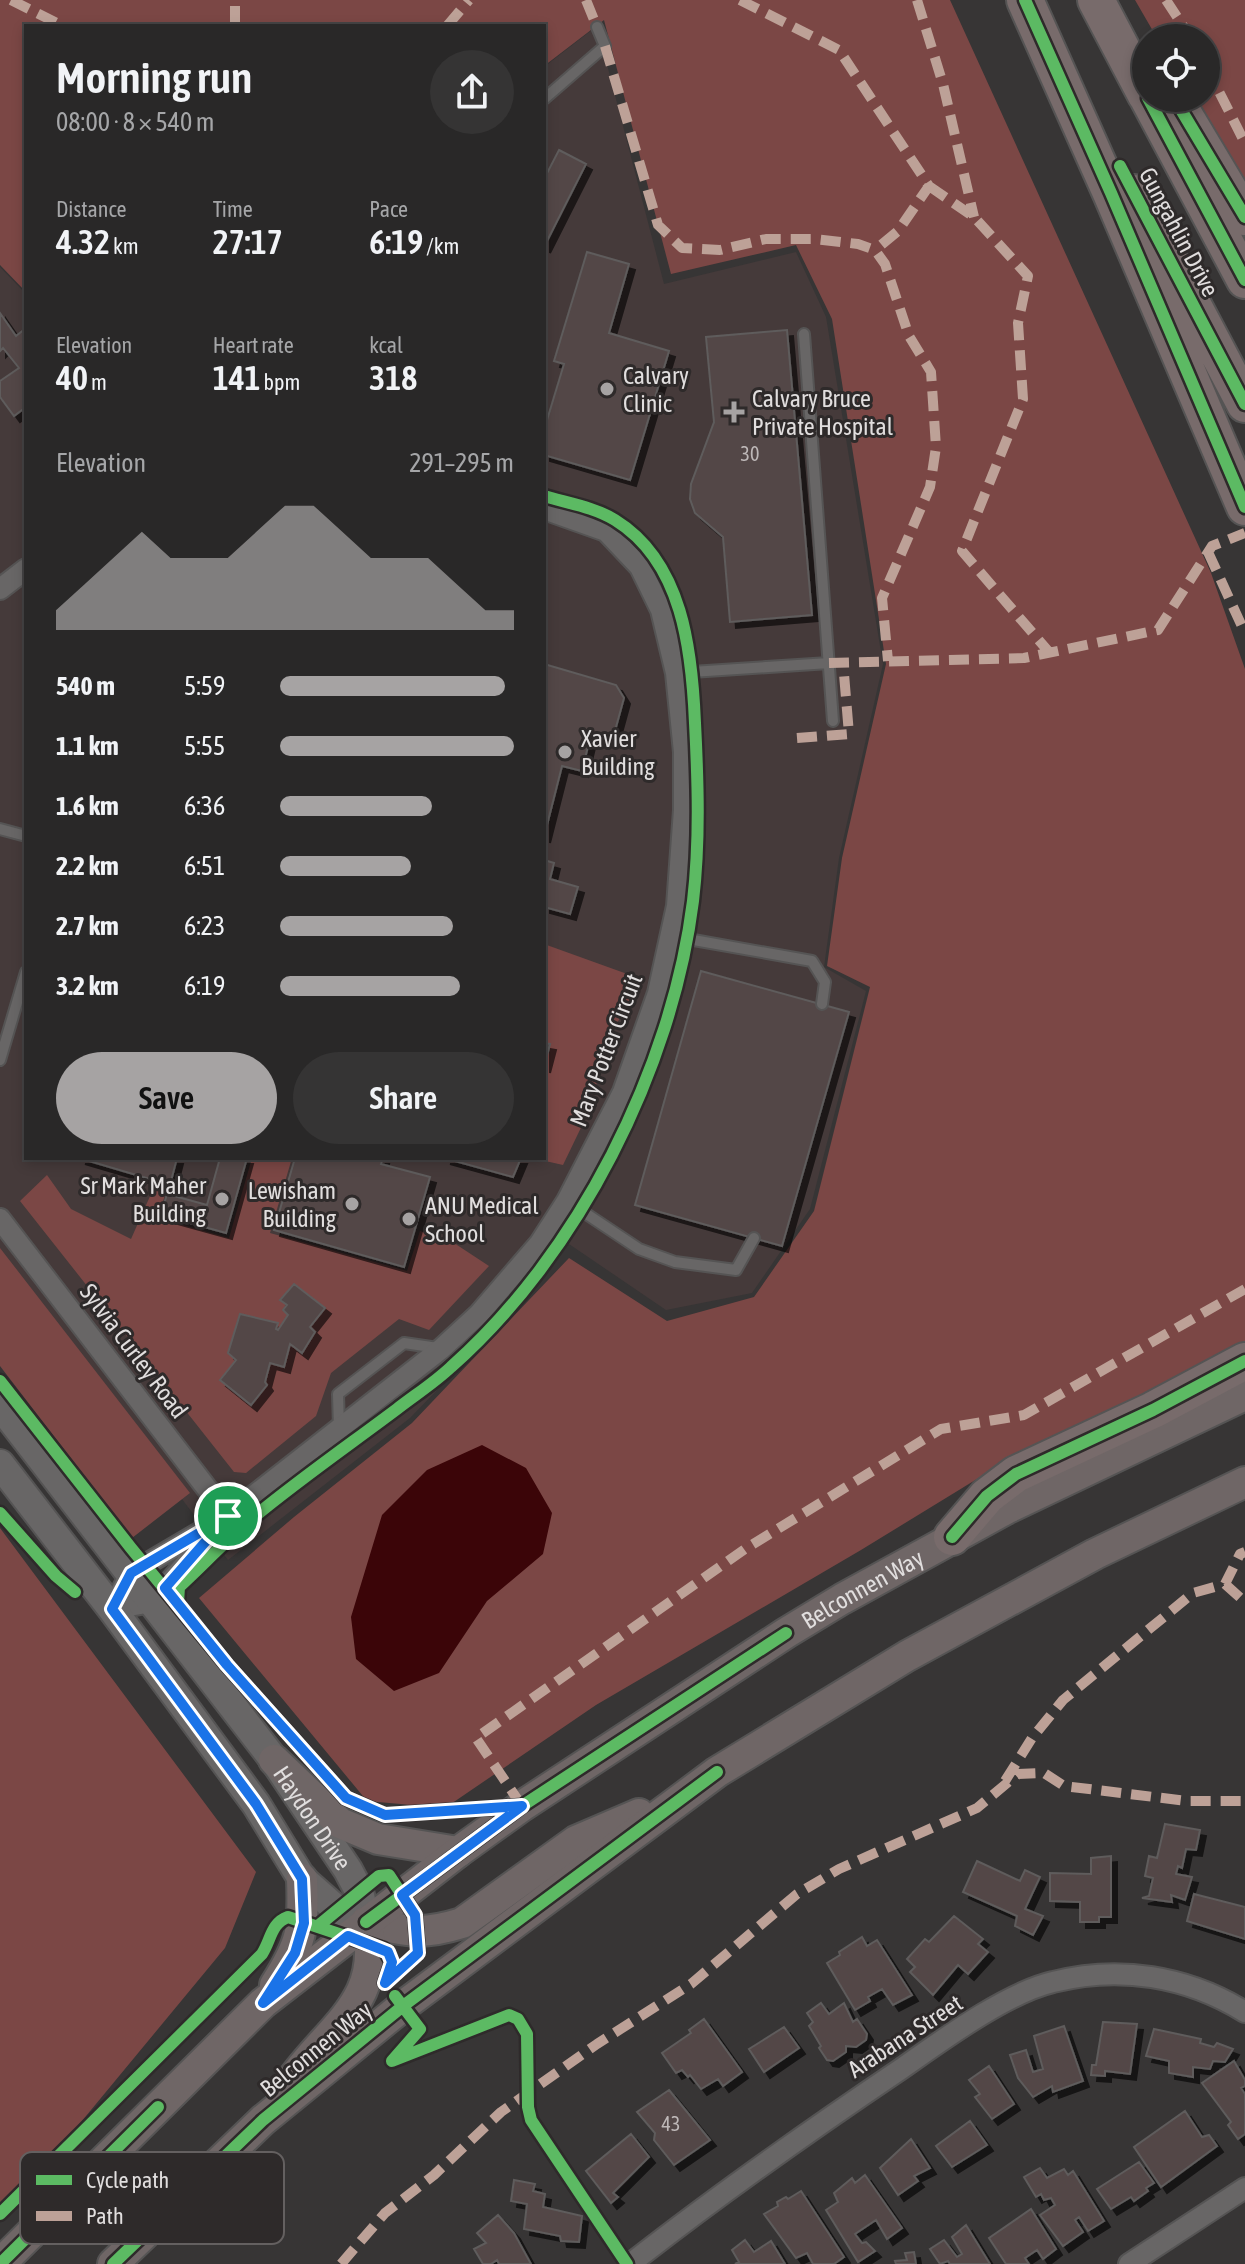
<!DOCTYPE html>
<meta charset="utf-8">
<style>
:root{--surface:#292828;--page:#353434;--text:#f1f3f6;--muted:#a5a6a8;--line:#454445;--accent:#a6a3a3}
body{margin:0;font-family:"Asap Condensed",sans-serif;background:var(--page);color:var(--text);height:100vh;display:flex;flex-direction:column;font-size:30px;white-space:nowrap}
*{box-sizing:border-box;margin:0}
p{font-size:26px;color:var(--muted)}
.icon{flex:none;width:44px;height:44px;fill:none;stroke:currentColor;stroke-width:2;stroke-linecap:round;stroke-linejoin:round}
.map{position:relative;flex:1;overflow:hidden}
.side{position:absolute;left:24px;top:24px;width:522px;height:1136px;display:flex;flex-direction:column;background:var(--surface);border-radius:0px;box-shadow:0 4px 12px #0003,0 0 0 2px var(--line)}
.side>*{flex:none}
.controls{position:absolute;left:1132px;top:24px;display:grid;gap:16px}
.controls a{display:grid;place-items:center;width:88px;height:88px;border-radius:50%;background:var(--surface);box-shadow:0 4px 12px #0003,0 0 0 2px var(--line);font-size:40px}
.pin{position:absolute;display:grid;place-items:center;width:68px;height:68px;color:#fff;margin:-34px;border:4px solid #fff;border-radius:50%;box-shadow:0 2px 8px #0007}
.round{display:grid;place-items:center;flex:none;width:84px;height:84px;border-radius:42px;background:var(--page)}
.overview{display:flex;align-items:center;justify-content:space-between;height:136px;padding:0 32px}
h1{font-size:44px;font-weight:600;line-height:60px}
.figures{display:grid;grid-template-columns:repeat(3,1fr);gap:12px;height:136px;padding:8px 32px}
.figures div{display:grid;align-content:center}
.figures b{font-size:34px;font-weight:600}
.figures small{font-size:22px;font-weight:400}
.figures p{font-size:22px}
.chart{height:224px;padding:16px 32px}
.chart p{display:flex;justify-content:space-between}
.chart svg{width:100%;height:144px;margin-top:8px;fill:var(--accent);opacity:.7}
.action{display:flex;gap:16px;margin-top:auto;padding:16px 32px}
.action a{flex:1;height:92px;border-radius:48px;background:var(--accent);color:#111;font-size:32px;font-weight:600;line-height:92px;text-align:center}
.action a+a{background:var(--page);color:var(--text)}
ul{padding:0 32px;list-style:none;font-size:26px}
li{display:grid;grid-template-columns:128px 96px 1fr;align-items:center;height:60px}
li i{height:20px;border-radius:10px;background:var(--accent)}
.map>svg:first-child{display:block}
.built{fill:#453a3a}
.green{fill:#7b4745}
.water{fill:#3b0508}
.building{fill:#534747;stroke:#5e5c5c;stroke-width:2;filter:url(#shadow)}
.lines{fill:none;stroke-linecap:round;stroke-linejoin:round}
.service-casing{stroke:#555454;stroke-width:14}
.minor-casing{stroke:#555454;stroke-width:24}
.secondary-casing{stroke:#555454;stroke-width:32}
.primary-casing{stroke:#555454;stroke-width:34}
.motorway-casing{stroke:#555454;stroke-width:40}
.service{stroke:#686666;stroke-width:10}
.minor{stroke:#686666;stroke-width:20}
.secondary{stroke:#686666;stroke-width:28}
.primary{stroke:#6f6666;stroke-width:30}
.motorway{stroke:#786b6b;stroke-width:36}
.quiet{stroke:#bda197;stroke-width:10;stroke-dasharray:20 10;stroke-linecap:butt}
.cycleway-casing{stroke:#2e2a2a;stroke-width:17}
.cycleway{stroke:#5cba63;stroke-width:12}
.route-casing{stroke:#fff;stroke-width:16}
.route{stroke:#1a73e8;stroke-width:10}
.poi-dot{fill:#a6a3a3;stroke:#2e2a2a;stroke-width:3}
.labels{text-anchor:middle;dominant-baseline:central;stroke-width:6;stroke-linejoin:round;paint-order:stroke}
.number-label{font-size:20px;fill:#beb8b8}
.street-label{font-size:24px;fill:#e1dede;stroke:#2e2a2a}
.poi-label{font-size:24px;fill:#e1dede;stroke:#2e2a2a;text-anchor:start}
.key{fill:#2e2a2a;stroke:#646060;stroke-width:2}
.key-label{font-size:22px;fill:#e1dede}
</style>
<div class="map">
<svg width="1245" height="2264" viewBox="0 0 1245 2264">
<defs>
<filter id="shadow"><feDropShadow dx="6" dy="6" stdDeviation="0" flood-color="#0009"/></filter>
</defs>
<rect width="100%" height="100%" fill="#373535"/>
<path class="built" d="M597,26L664,284L796,252L826,317L883,664L839,858L824,967L866,991L810,1209L752,1293L666,1310L569,1244L529,1295L410,1418L228,1560L0,1258V267L26,294V1158H544V67Z"/>
<path class="green" d="M0,0H950L1211,573L1245,669V1346L1008,1460L861,1550L596,1705L445,1808L367,1801L199,1598L294,1517L412,1423L569,1258L667,1321L754,1297L814,1211L870,987L827,966L842,858L886,664L832,319L796,245L671,274L604,20L544,66V26H26V292L0,265Z
M1135,0H1245V191L1191,98H1206V38H1157Z
M544,944L630,975L629,1004L610,1034L589,1111L563,1165L532,1158H544V1067L550,1045L544,1043Z
M252,1158H292L270,1233L407,1271L420,1231L454,1243L489,1266L429,1330L399,1319L331,1373L316,1416L246,1473L234,1472L20,1201L47,1175L71,1209L131,1239L155,1185L167,1188L158,1218L229,1238Z
M0,1248L190,1493L132,1538L0,1366Z
M0,1528L256,1872L225,1948L0,2220Z"/>
<path class="water" d="M482,1445L526,1468L552,1513L543,1554L487,1601L439,1673L394,1691L356,1659L351,1617L382,1515L427,1470Z"/>
<path class="building" d="M559,150L586,164L544,247V179Z
M587,252L629,264L609,333L669,351L630,480L544,455V430L564,364L554,361Z
M0,313L16,336L26,328V407L14,416L0,397V381L19,368L3,348L0,351Z
M787,330L812,615L730,622L723,537L695,513L690,499L691,484L714,422L706,337Z
M544,664L616,685L624,698L613,738L591,734L582,771L562,766L544,837Z
M544,860L554,863L550,879L578,887L570,914L544,907Z
M701,971L849,1012L782,1246L635,1205Z
M544,1043L550,1044L544,1067Z
M79,1158H177L170,1185Z
M220,1158H247L226,1233L161,1215L167,1194L207,1205Z
M295,1158H383L381,1164L430,1177L404,1267L274,1230Z
M444,1158H521L513,1177Z
M294,1284L325,1308L310,1327L315,1332L302,1353L290,1344L284,1367L270,1363L265,1382L267,1385L251,1405L220,1380L236,1360L228,1353L240,1314L278,1323L276,1329L278,1330L288,1315L283,1310L287,1305L280,1300Z
M1165,1824L1200,1830L1196,1850L1186,1849L1182,1868L1178,1866L1176,1874L1192,1877L1185,1900L1171,1895L1172,1902L1142,1898L1149,1896L1153,1878L1145,1876L1149,1856L1157,1858Z
M1111,1856V1917H1099V1922H1080V1902L1050,1901V1873L1091,1874V1858Z
M977,1861L1020,1881L1025,1870L1040,1877L1025,1909L1043,1916L1033,1935L1015,1926L1017,1916L963,1892Z
M1194,1894L1245,1907V1939L1187,1921Z
M954,1916L983,1939L978,1944L988,1952L968,1974L958,1965L933,1995L910,1972L915,1967L907,1959L925,1939L929,1942Z
M862,1937L867,1946L877,1940L912,1995L893,2005L882,1989L868,1997L870,2001L855,2010L827,1963L840,1955L839,1952Z
M821,2003L829,2014L844,2003L853,2022L857,2019L867,2034L866,2040L856,2047L846,2046V2052L833,2061L827,2060L819,2048L821,2046L809,2026L813,2022L807,2013Z
M704,2019L742,2072L723,2086L718,2079L701,2089L690,2075L688,2077L682,2070L676,2073L662,2053L691,2033L689,2030Z
M1103,2022L1137,2024L1130,2074L1105,2071V2076L1091,2075L1092,2065H1096Z
M1064,2026L1083,2081L1053,2092L1052,2086L1033,2097L1018,2078L1010,2055L1026,2050L1033,2072L1043,2069L1034,2036Z
M784,2027L799,2048L764,2072L749,2049Z
M1154,2029L1201,2039L1200,2043L1214,2047L1217,2043L1233,2049L1225,2062L1213,2061L1210,2069L1193,2067V2077L1169,2073V2061L1146,2056Z
M1234,2061L1245,2080V2086L1241,2088L1245,2094V2134L1238,2139L1228,2125L1231,2122L1202,2083Z
M989,2066L1014,2104L992,2119L975,2097L980,2094L969,2080Z
M669,2090L710,2140L674,2165L654,2140L655,2133L637,2112Z
M1185,2111L1202,2137L1209,2135L1217,2146L1161,2187L1134,2147Z
M970,2121L987,2145L952,2167L936,2146Z
M631,2134L649,2157L613,2193L618,2197L611,2203L586,2171Z
M911,2139L930,2168L914,2176L918,2181L898,2195L880,2168Z
M1139,2162L1154,2183L1146,2188L1148,2191L1134,2201L1131,2197L1111,2209L1097,2189Z
M1040,2168L1047,2178L1064,2169L1068,2175L1073,2171L1104,2221L1088,2231L1079,2217L1075,2220L1083,2232L1063,2246L1040,2215L1055,2205L1051,2198L1044,2200L1041,2194L1036,2197L1024,2177Z
M865,2175L902,2228L887,2239L876,2220L855,2234L862,2243L866,2242L875,2251L858,2262L826,2210L838,2202L834,2193L852,2178L855,2183Z
M514,2180L535,2184L533,2191L545,2194L543,2207L582,2216L579,2242L561,2241L560,2236L524,2229L527,2204L511,2201Z
M801,2191L844,2257L834,2264H813L807,2253L796,2258L764,2214L778,2206L777,2202L786,2197L788,2199Z
M1031,2209L1056,2249L1043,2259L1037,2250L1025,2258L1029,2264H1006L989,2238Z
M498,2215L514,2233L531,2264H499L497,2260L491,2264H483L474,2249L486,2243L477,2233Z
M966,2225L990,2264H950L948,2261L940,2264L930,2249L944,2240L957,2257L962,2254L952,2237Z
M745,2240L754,2252L771,2241L785,2264H735L739,2262L732,2250Z
M914,2252L916,2264H896L895,2261L907,2260L905,2253Z"/>
<g class="lines">
<g class="service-casing">
<path id="service" d="M544,99L605,46L597,27
M804,334L833,721
M676,673L829,663
M0,829L26,836
M671,936L812,961L825,982L822,1004
M0,1060L26,972
M567,1201L639,1249L675,1262L736,1270L754,1238
M339,1428L338,1394L404,1343L438,1348"/>
</g>
<g class="minor-casing">
<path id="minor" d="M0,589L26,569
M0,1219L228,1516
M112,1609L131,1573L228,1516L441,1349L479,1314L540,1243L567,1201L623,1092L658,993L677,906L684,810V752L676,673L661,610L640,567L606,531L544,509
M112,1609L152,1602L217,1528
M630,2264C718,2195 809,2131 901,2069C941,2041 1006,1993 1053,1982C1119,1965 1187,1976 1245,2012
M1129,2264L1245,2188"/>
</g>
<g class="secondary-casing">
<g id="secondary">
<path id="s1" d="M0,1405L274,1760L348,1870L359,1891L366,1922"/>
<path d="M0,1464L112,1609L256,1804L302,1879L336,1909L366,1922"/>
</g>
</g>
<g class="primary-casing">
<g id="primary">
<path d="M274,1760L340,1823L378,1839L458,1852"/>
<path d="M366,1922C407,1931 420,1936 462,1923L576,1841L639,1814"/>
<path d="M275,1985C302,1943 304,1929 302,1879"/>
<path d="M291,2081C330,2026 386,1999 366,1922"/>
<path id="s2" d="M0,2264L263,2003L458,1852L522,1806L786,1633L842,1599L1006,1509L1245,1395"/>
<path d="M113,2264L263,2120L403,2006L717,1772L907,1656L1095,1554L1245,1482"/>
</g>
</g>
<g class="motorway-casing">
<path id="motorway" d="M1025,0L1111,193L1245,507
M1096,0L1146,95
M1148,98L1245,280
M1174,98L1245,217
M1134,193L1245,404
M952,1537L987,1496L1016,1474L1153,1410L1245,1361"/>
</g>
<use href="#service" class="service"/>
<use href="#minor" class="minor"/>
<use href="#secondary" class="secondary"/>
<use href="#primary" class="primary"/>
<use href="#motorway" class="motorway"/>
<path class="quiet" d="M11,0L63,26
M586,0L597,27
M740,0L839,50L929,186L898,231L875,250
M917,0L943,84L974,217
M1166,0L1191,38
M235,26V0
M447,26L469,0
M605,46L658,225L682,248L720,250L766,239H815L858,244L875,250L885,264L909,336L931,372L936,447L930,487L882,598L888,661
M1206,66L1245,143
M929,186L974,217L1028,276L1018,323L1023,399L962,551L1049,652
M1208,552L1245,633
M829,663L1024,658L1158,630L1212,546L1245,533
M797,738L849,734L843,662
M1225,1584L1245,1602
M1005,1781L1032,1738L1063,1700L1193,1593L1225,1584L1240,1554L1245,1552
M522,1806L476,1738L745,1549L941,1429L1024,1415L1245,1289
M341,2264L385,2213L434,2175L501,2112L597,2044L691,1984L797,1894L839,1869L977,1808L1018,1774L1044,1773L1064,1786L1187,1801H1245"/>
<g class="cycleway-casing">
<path id="cycleway" d="M1025,0L1111,193L1245,507
M1148,98L1245,280
M1174,98L1245,217
M1120,166L1245,404
M0,1381L131,1548L227,1665L346,1798L385,1815L522,1806
M0,1513L56,1576L75,1592
M952,1537L987,1496L1016,1474L1153,1410L1245,1361
M178,1603L179,1587C204,1564 228,1538 254,1517C300,1479 349,1445 397,1409C415,1395 434,1383 451,1367C578,1255 672,1069 693,901C700,841 698,782 695,723C692,651 683,562 615,520C594,507 567,503 544,496
M366,1922L522,1806L786,1633
M318,1926L379,1876L389,1875L415,1915L418,1953L385,1983
M395,1996L420,2029L392,2061L509,2015L518,2019L527,2034L528,2107L531,2120L627,2264
M0,2214L262,1954C271,1940 271,1923 288,1917L384,1949L392,1962L385,1983
M0,2264L158,2107
M113,2264L263,2120L403,2006L717,1772"/>
</g>
<use href="#cycleway" class="cycleway"/>
</g>
<g class="lines">
<g class="route-casing">
<path id="route" d="M228,1516L165,1588L227,1665L346,1798L385,1815L522,1806L402,1895L415,1915L418,1953L385,1983L392,1962L388,1952L348,1936L263,2003L295,1953L304,1923L302,1879L256,1804L112,1609L131,1573Z"/>
</g>
<use href="#route" class="route"/>
</g>
<g class="poi-dot">
<circle cx="607" cy="389" r="8"/>
<path d="M730 400h8v8h8v8h-8v8h-8v-8h-8v-8h8z"/>
<circle cx="565" cy="752" r="8"/>
<circle cx="222" cy="1199" r="8"/>
<circle cx="352" cy="1204" r="8"/>
<circle cx="409" cy="1219" r="8"/>
</g>
<g class="labels">
<g class="number-label">
<text x="750" y="453">30</text>
<text x="671" y="2123">43</text>
</g>
<g class="street-label">
<text transform="translate(1179 232) rotate(62)">Gungahlin Drive</text>
<text transform="translate(606 1050) rotate(-69)">Mary Potter Circuit</text>
<text transform="translate(134 1351) rotate(53)">Sylvia Curley Road</text>
<text stroke="none"><textPath href="#s2" startOffset="1100">Belconnen Way</textPath></text>
<text stroke="none"><textPath href="#s1" startOffset="518">Haydon Drive</textPath></text>
<text transform="translate(905 2036) rotate(-33)">Arabana Street</text>
<text transform="translate(316 2049) rotate(-39)">Belconnen Way</text>
</g>
<g class="poi-label">
<text x="623" y="375">Calvary<tspan x="623" dy="28">Clinic</tspan></text>
<text x="752" y="398">Calvary Bruce<tspan x="752" dy="28">Private Hospital</tspan></text>
<text x="581" y="738">Xavier<tspan x="581" dy="28">Building</tspan></text>
<text x="206" y="1185" text-anchor="end">Sr Mark Maher<tspan x="206" dy="28">Building</tspan></text>
<text x="336" y="1190" text-anchor="end">Lewisham<tspan x="336" dy="28">Building</tspan></text>
<text x="425" y="1205">ANU Medical<tspan x="425" dy="28">School</tspan></text>
</g>
</g>
<rect x="20" y="2152" width="264" height="92" rx="12" class="key"/>
<rect x="36" y="2175" width="36" height="10" fill="#5cba63"/>
<rect x="36" y="2211" width="36" height="10" fill="#bda197"/>
<g class="key-label">
<text x="86" y="2188">Cycle path</text>
<text x="86" y="2224">Path</text>
</g>
</svg>
<div class="controls">
<a><svg class="icon" aria-label="locate" viewBox="0 0 24 24"><circle cx="12" cy="12" r="6"/><path d="M12 2v4M12 18v4M2 12h4M18 12h4"/></svg></a>
</div>
<div class="pin" style="left:228px;top:1516px;background:#1e9e55"><svg class="icon" aria-label="arrive" viewBox="0 0 24 24"><path d="M6 21V4h12l-3 4 3 4H6"/></svg></div>
<section class="side">
<div class="overview"><div><h1>Morning run</h1><p>08:00 · 8 × 540 m</p></div><a class="round"><svg class="icon" aria-label="share" viewBox="0 0 24 24"><path d="M12 15V3M7 8l5-5 5 5M5 13v7h14v-7"/></svg></a></div>
<div class="figures">
<div><p>Distance</p><b>4.32<small> km</small></b></div>
<div><p>Time</p><b>27:17</b></div>
<div><p>Pace</p><b>6:19<small> /km</small></b></div>
</div>
<div class="figures">
<div><p>Elevation</p><b>40<small> m</small></b></div>
<div><p>Heart rate</p><b>141<small> bpm</small></b></div>
<div><p>kcal</p><b>318</b></div>
</div>
<div class="chart"><p><span>Elevation</span>291–295 m</p>
<svg viewBox="0 0 160 44" preserveAspectRatio="none"><path d="M0 44V38L10 30L20 22L30 14L40 22L50 22L60 22L70 14L80 6L90 6L100 14L110 22L120 22L130 22L140 30L150 38L160 38V44z"/></svg>
</div>
<ul>
<li><b>540 m</b>5:59<i style="width:96%"></i></li>
<li><b>1.1 km</b>5:55<i style="width:100%"></i></li>
<li><b>1.6 km</b>6:36<i style="width:65%"></i></li>
<li><b>2.2 km</b>6:51<i style="width:56%"></i></li>
<li><b>2.7 km</b>6:23<i style="width:74%"></i></li>
<li><b>3.2 km</b>6:19<i style="width:77%"></i></li>
</ul>
<div class="action"><a>Save</a><a>Share</a></div>
</section>
</div>
